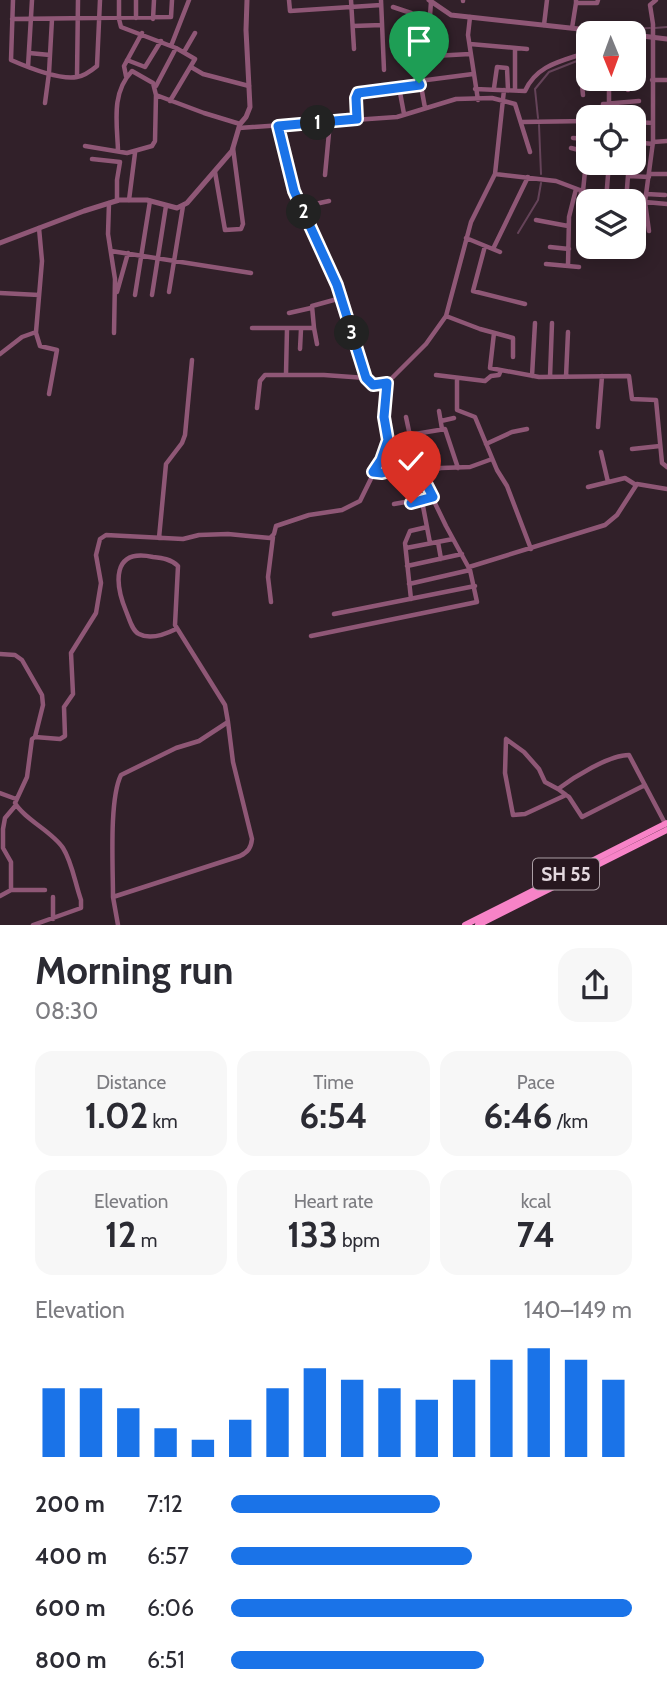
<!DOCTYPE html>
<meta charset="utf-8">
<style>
:root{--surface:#fff;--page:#f7f7f7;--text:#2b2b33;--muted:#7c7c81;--accent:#1a73e8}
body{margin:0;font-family:Cabin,sans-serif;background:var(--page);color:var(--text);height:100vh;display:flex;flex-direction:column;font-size:26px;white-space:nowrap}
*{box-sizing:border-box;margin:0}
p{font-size:23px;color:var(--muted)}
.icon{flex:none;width:38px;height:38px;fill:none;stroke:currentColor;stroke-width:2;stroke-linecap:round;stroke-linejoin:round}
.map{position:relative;height:925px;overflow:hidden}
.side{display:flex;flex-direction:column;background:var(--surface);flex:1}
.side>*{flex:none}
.needle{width:46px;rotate:179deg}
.fabs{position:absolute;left:576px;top:21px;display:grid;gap:14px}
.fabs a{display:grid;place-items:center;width:70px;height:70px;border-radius:14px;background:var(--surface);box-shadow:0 4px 18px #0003;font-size:35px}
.pin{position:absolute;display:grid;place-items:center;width:60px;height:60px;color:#fff;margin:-72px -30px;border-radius:50% 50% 50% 0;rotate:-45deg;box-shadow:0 0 7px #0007}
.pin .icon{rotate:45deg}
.km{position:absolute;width:35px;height:35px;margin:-18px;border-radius:50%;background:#222;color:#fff;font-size:19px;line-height:35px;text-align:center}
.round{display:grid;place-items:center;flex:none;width:74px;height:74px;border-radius:21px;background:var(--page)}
.head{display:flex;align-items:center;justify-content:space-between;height:119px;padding:0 35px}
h1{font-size:38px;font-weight:800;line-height:52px}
.metrics{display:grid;grid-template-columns:repeat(3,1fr);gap:10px;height:119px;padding:7px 35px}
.metrics div{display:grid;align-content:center;border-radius:18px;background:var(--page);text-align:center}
.metrics b{font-size:35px;font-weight:800}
.metrics small{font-size:19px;font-weight:400}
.metrics p{font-size:19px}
.chart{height:196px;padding:14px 35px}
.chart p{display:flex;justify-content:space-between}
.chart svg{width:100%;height:126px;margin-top:7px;stroke:var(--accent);stroke-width:6}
ul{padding:0 35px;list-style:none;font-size:23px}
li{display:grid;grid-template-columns:112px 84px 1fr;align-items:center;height:52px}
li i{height:18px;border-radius:9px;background:var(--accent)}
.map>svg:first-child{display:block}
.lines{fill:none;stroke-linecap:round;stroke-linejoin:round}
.stream{stroke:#654359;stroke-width:2}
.minor{stroke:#8f5776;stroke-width:4.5}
.tertiary{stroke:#8f5776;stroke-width:5}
.primary{stroke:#f783c7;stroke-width:6}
.route-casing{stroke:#fff;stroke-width:14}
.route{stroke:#1a73e8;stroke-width:9}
.labels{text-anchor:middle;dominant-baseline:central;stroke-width:5;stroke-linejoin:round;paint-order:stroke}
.shield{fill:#27171f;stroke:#ab9fa5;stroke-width:2}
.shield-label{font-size:19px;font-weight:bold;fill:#e4d9df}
</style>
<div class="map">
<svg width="667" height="925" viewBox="0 0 667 925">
<rect width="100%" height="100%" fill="#312029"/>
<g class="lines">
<path class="stream" d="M655,28L667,27
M629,29L650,28
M538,118L535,89L549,72L587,57
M539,125L541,174
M518,233L538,200L541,183"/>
<path class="minor" d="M13,0L11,60C27,67 60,80 77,77C84,76 91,71 97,66L100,0
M119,0V19L121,27L176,48
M289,0L290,11L381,5
M351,0L354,49
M381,0L384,70
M576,0V3H597L598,0
M656,0L650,5L653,24V142L645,202L667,204
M463,1V0
M393,7L411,13V30L425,108
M470,17L468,35L478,100
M136,18V0
M12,19L171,17L172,0
M153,19L154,0
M544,25L547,0
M353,26L382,25
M572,28L576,3
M470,44L527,49
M171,46L189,0
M515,49V90
M184,52L195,33
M29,53L50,55
M430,56L429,29L431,2
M415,57L470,54
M127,60L145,67L161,41
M634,65H637L638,36
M28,67L32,0
M191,67L203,74L249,86
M126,76L124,66L142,33
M77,77L78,0
M609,79V102
M628,79V90
M652,80H667
M419,81L473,74
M156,86L176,48L195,59L170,101
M399,87L404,114
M494,88L497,67L507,68L508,90
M475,89L525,91C537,64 563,61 588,52
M583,95L580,64L588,59
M45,103L49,73L52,19
M583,110L603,111
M602,117L603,104L639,101
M357,119L356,98L358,93L420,85
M522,122L588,121
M634,122L653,123
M278,126L294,191L331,271L366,378L373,385L387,383
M239,128L397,117L456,99L492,98L515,104L530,152
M573,138L588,139
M634,142L653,144
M653,142L667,141
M85,146L127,153L152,146L155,141L156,95
M571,148L587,152
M118,150C117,123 111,93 132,71L153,83L156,95L204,113L240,124
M92,159L120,162L117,180V201
M215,172L225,230L241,229L243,224L233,148
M495,174L556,181L609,201
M650,174H667
M325,175L330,122
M628,176L649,177
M583,191L587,152
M646,194L665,195
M129,200L135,153
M606,200L609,163
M626,201L629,163
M109,203L108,234L115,279L114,333
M634,204L645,202L649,231
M301,207L329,201
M536,220L568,226
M579,237L581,190
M466,238L500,252
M485,246L473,291L525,304
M550,247L569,249
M493,249L528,177
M111,251L251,273
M546,264L579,267
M568,266L569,217L576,189
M117,292L128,253
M169,292L183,206
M0,293L39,295
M135,295L150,201
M152,295L166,206
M289,313L311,308
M446,316L480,329L513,338V357
M252,328H314L312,306L341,298
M314,328L317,344
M36,333L40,346L57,350L49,394
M494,333L490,368L539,377L629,376L632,399L656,400L662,463L667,467
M300,349L301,329
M0,354L22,337L36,332L42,261L39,228
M286,374L287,329
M436,375L485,381L491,376L499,375L501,370
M532,376L535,323
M550,377L552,323
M566,377L568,332
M457,378V410L475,417L497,470L507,486L531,549
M257,408L260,381L265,375H324L366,378
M439,411L442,429
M406,417L416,464
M441,421L454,418
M598,427L602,376
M423,433L430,460
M409,435L445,429L458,468
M486,444L512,432L527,429
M632,449L660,446
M601,452L608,482
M394,457L412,451
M421,472L441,468L470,467L492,459
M588,487L625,478L636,485
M422,501L430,543
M394,504L433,497
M159,538L166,464L182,443L185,435L192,360
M438,542L441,559
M406,548L453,539
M407,566L462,554
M469,567L605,525L617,515L637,484L667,489
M409,584L470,570
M411,599L405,543L410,531L427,527
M271,602L268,577L273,537
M334,614L475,586
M311,636L477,602L470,570L446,526L416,464L382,473L373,472
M0,654L15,655L22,660L42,695L43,705L35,737
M645,785L582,817L569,797L558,789C574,777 609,755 629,755L667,827
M558,789L545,782L539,769L524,752L506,739L505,773L513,815L525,814L566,795
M0,793L16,799
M11,890V862L3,848V829L5,818L16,805
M0,896L11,890H45
M53,897V919
M113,897C113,867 109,799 121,775L176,748L199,741L228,722L225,705L175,625L178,566C171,559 162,558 153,557C111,548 115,584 126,611C129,618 132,631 139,634C150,640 166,634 176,629
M33,925L81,908V900C75,883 72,862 63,848C53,832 24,819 15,803L27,777L32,739L35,737L60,739L65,736L64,707L73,694L71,653L96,613L101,583L96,555L100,539L106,535L183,539L199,535L228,534L270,538L274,534L276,526L309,515L342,510L360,501L386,448L388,440L384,417L387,383L426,344L446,316L471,222L495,174L504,90
M118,925L113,897L240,856C248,852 251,848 252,839L233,762L228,722"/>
<path class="tertiary" d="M429,0L451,15L616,33
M634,35L667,39
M0,243L84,211L119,200H147L177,208L187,203L232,151L240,124L246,117L250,107L246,30L247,0"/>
<path class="primary" d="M465,925L667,823
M478,925L667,830"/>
</g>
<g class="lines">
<g class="route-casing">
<path id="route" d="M411,503L433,497L416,464L382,473L373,472L381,460L388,440L384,417L387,383L373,385L366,378L337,285L294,191L278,126L357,119L356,98L358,93L420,85L419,83"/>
</g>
<use href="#route" class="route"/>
</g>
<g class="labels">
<rect class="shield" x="533" y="858.5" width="66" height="31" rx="5"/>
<g class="shield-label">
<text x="566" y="874">SH 55</text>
</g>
</g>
</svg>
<div class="fabs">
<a><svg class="needle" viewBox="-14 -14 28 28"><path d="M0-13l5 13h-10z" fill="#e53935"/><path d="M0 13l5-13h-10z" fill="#7c7c81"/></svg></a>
<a><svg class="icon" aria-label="locate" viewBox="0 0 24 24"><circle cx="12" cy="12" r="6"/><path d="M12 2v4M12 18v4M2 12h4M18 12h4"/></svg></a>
<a><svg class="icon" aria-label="layers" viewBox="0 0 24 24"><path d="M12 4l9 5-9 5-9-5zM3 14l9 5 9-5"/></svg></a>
</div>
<div class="pin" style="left:419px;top:83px;background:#1e9e55"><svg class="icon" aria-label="arrive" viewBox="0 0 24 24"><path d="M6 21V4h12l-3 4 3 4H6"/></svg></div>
<div class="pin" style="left:411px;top:503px;background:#d93025"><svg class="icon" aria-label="check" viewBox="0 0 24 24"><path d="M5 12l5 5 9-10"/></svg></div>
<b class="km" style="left:318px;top:123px">1</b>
<b class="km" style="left:304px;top:212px">2</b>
<b class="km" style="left:352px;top:333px">3</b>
</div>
<section class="side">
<div class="head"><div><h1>Morning run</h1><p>08:30</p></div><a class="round"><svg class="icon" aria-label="share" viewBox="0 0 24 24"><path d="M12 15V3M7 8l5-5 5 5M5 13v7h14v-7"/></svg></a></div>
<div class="metrics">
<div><p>Distance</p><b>1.02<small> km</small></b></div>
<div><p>Time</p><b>6:54</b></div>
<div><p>Pace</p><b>6:46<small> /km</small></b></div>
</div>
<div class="metrics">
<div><p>Elevation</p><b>12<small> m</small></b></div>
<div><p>Heart rate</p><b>133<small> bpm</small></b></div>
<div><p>kcal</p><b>74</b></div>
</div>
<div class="chart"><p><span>Elevation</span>140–149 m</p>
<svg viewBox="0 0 160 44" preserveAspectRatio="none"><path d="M5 44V20M15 44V20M25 44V27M35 44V34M45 44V38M55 44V31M65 44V20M75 44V13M85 44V17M95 44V20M105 44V24M115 44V17M125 44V10M135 44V6M145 44V10M155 44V17"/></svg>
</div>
<ul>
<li><b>200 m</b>7:12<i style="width:52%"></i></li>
<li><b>400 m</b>6:57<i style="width:60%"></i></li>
<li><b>600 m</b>6:06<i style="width:100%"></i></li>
<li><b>800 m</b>6:51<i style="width:63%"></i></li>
</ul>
</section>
